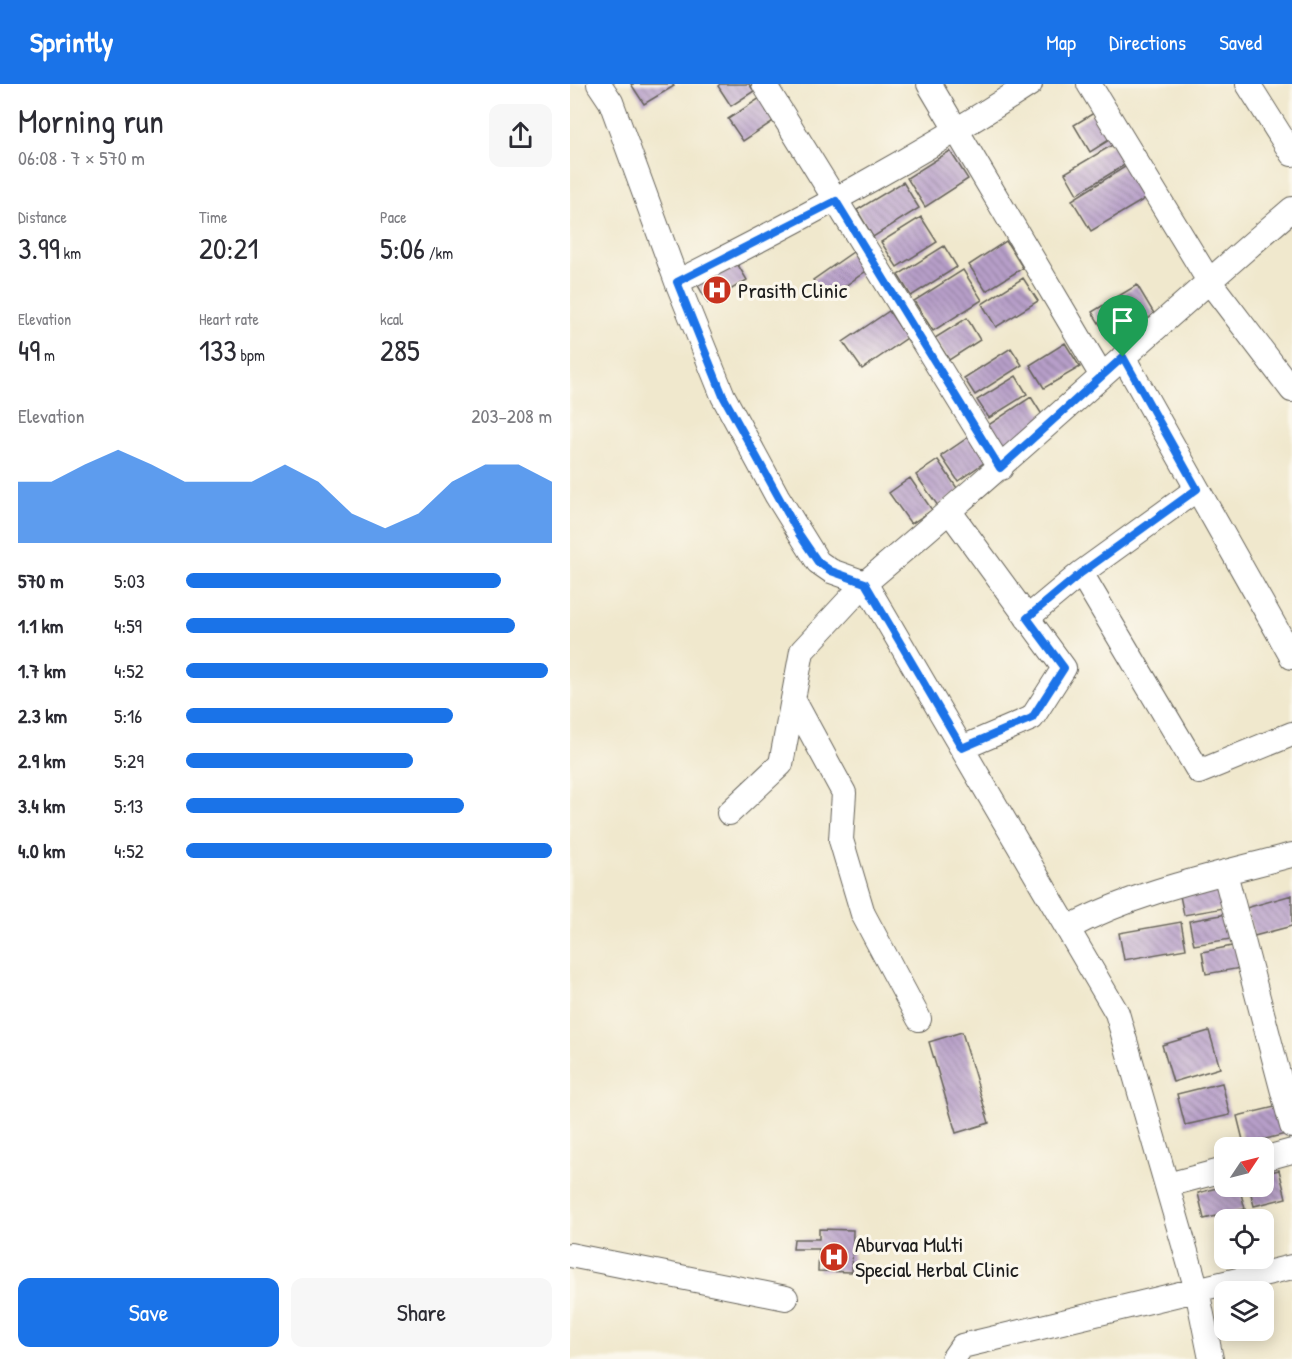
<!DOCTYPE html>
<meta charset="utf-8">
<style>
:root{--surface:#fff;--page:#f7f7f7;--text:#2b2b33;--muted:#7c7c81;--accent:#1a73e8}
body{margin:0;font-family:"Patrick Hand",sans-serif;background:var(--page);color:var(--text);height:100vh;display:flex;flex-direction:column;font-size:22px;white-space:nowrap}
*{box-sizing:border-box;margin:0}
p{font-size:20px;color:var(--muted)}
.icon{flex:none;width:33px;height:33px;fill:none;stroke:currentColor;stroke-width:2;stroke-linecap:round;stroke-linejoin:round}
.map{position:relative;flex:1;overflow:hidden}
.details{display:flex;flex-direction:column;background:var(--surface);width:570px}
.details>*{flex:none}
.needle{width:39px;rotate:55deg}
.tools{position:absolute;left:644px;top:1053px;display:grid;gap:12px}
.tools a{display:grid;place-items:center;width:60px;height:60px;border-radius:12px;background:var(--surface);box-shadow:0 3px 15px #0003;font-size:30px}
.pin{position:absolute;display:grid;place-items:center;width:51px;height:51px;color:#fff;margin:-62px -26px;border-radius:50% 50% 50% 0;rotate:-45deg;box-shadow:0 0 6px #0007}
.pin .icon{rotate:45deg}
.round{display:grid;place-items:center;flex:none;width:63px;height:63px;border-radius:12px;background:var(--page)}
.head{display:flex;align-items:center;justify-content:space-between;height:102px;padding:0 18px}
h1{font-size:33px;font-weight:600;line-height:45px}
.stats{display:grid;grid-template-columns:repeat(3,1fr);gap:9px;height:102px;padding:6px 18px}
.stats div{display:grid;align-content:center}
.stats b{font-size:30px;font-weight:600}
.stats small{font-size:16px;font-weight:400}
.stats p{font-size:16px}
.chart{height:168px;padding:12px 18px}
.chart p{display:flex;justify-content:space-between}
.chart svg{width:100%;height:108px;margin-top:6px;fill:var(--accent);opacity:.7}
.button{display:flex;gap:12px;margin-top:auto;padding:12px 18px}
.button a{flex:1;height:69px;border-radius:12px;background:var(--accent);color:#fff;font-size:24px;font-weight:600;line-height:69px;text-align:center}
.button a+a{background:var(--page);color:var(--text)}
ul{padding:0 18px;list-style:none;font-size:20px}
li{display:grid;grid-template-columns:96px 72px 1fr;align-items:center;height:45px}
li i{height:15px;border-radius:8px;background:var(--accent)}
header{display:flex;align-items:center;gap:36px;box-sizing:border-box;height:84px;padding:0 30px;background:var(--accent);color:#fff}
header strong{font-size:28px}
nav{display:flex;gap:33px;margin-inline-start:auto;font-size:21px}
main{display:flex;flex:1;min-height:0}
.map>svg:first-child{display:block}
.building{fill:url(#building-back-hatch)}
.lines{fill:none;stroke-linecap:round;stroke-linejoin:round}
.minor-casing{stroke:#66635a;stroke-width:26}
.minor{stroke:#fff;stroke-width:24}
.route-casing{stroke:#fff;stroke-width:12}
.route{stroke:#1a73e8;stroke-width:8}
.labels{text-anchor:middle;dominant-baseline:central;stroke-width:6;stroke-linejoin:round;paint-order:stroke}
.poi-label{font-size:22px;fill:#1c1c1c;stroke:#fbf7ec;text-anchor:start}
</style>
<header>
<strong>Sprintly</strong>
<nav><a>Map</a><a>Directions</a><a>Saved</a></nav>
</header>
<main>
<section class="details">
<div class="head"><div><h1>Morning run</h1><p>06:08 · 7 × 570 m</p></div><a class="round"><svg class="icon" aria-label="share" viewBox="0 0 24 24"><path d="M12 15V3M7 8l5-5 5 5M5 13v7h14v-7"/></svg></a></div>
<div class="stats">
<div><p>Distance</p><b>3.99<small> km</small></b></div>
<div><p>Time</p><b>20:21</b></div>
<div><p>Pace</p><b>5:06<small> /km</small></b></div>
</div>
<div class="stats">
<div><p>Elevation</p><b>49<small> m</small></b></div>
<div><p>Heart rate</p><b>133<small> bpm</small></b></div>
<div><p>kcal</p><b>285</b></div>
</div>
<div class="chart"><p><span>Elevation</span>203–208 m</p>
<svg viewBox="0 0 160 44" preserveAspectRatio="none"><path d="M0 44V19L10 19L20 12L30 6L40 12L50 19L60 19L70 19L80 12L90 19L100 32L110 38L120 32L130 19L140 12L150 12L160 19V44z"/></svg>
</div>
<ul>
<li><b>570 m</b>5:03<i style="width:86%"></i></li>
<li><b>1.1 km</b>4:59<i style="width:90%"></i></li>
<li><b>1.7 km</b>4:52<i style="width:99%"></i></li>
<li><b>2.3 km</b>5:16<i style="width:73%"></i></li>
<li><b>2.9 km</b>5:29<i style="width:62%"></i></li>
<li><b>3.4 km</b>5:13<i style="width:76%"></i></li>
<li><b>4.0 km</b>4:52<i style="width:100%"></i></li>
</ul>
<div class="button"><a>Save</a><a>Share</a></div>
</section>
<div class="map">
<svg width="722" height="1275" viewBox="0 0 722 1275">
<defs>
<pattern id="building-back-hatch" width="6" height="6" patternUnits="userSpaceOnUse" patternTransform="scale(1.5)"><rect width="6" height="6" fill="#b79fc9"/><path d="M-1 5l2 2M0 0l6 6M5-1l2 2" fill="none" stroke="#9481a2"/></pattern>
</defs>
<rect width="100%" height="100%" fill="#fbf7ec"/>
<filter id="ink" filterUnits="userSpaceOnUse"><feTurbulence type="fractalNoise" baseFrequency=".0167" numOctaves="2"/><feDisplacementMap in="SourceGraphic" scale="12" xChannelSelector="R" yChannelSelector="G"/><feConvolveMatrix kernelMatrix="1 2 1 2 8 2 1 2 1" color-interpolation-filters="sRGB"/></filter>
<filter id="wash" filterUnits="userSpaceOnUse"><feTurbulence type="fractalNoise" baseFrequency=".008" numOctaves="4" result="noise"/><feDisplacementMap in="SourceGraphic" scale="24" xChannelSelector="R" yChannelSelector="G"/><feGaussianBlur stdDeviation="1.35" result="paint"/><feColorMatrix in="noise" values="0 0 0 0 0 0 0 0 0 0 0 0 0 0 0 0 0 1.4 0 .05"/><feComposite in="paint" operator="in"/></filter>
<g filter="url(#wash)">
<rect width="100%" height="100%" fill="#f0e8cd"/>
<g id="blocks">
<path class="building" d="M61,0H102L104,2L74,20Z
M150,0H179L184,7L161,22L148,2Z
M193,12L208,34L173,57L158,35Z
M527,27L544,53L520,68L504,41Z
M549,57L561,77L507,110L495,89Z
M380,67L398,95L355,123L337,94Z
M558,81L578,113L521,147L502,116Z
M333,98L349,124L303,153L287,126Z
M351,133L367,158L327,183L311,158Z
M436,157L453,184L416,207L399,181Z
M374,162L387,183L341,212L328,191Z
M283,168L296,187L257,215L243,196Z
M165,176L177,196L138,219L126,198Z
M393,186L412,216L363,247L344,217Z
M453,194L468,217L426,243L412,220Z
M567,201L585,231L541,258L522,228Z
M319,227L337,254L292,285L273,258Z
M397,234L410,256L379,276L365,254Z
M495,259L510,283L474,304L460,281Z
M441,264L452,281L405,311L394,294Z
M446,292L457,310L419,334L407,316Z
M461,313L476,337L431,365L417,342Z
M406,348L422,373L388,397L371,372Z
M368,376L389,407L368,422L346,391Z
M340,394L362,426L341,440L319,409Z
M655,793L660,823L614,831L608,802Z
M722,811V842L684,852L676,824Z
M657,830L661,855L624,861L619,837Z
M611,838L616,865L554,876L549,849Z
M667,861L671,884L636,890L632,868Z
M639,947L650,984L603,998L592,961Z
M392,948L419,1039L386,1049L359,958Z
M652,999L660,1031L615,1041L607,1010Z
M709,1022L716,1050L674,1060L667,1032Z
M709,1086L716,1114L684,1122L679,1102H693V1090Z
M654,1102H669L675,1125L634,1135L628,1109Z
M249,1145L283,1146L282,1188L248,1187L249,1165H223L224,1155H249Z"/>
</g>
</g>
<g filter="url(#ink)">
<use href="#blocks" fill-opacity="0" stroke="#66635a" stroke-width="1.5"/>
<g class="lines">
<g class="minor-casing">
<path id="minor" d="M29,0L41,18L107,198L153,312L207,412L248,478L261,487L295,499C440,377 578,249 722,125
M194,0L431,384
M359,0L532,292
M519,0L639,197L722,306
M678,0L722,70
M107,198C228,137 346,74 460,0
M553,273L722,573
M380,428L494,584L462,634L392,664
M511,489L627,405
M457,534L511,489L629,688L722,650
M223,615L274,709L271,756L293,830L349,935
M159,729L211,680L232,567L295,499L547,929L627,1206L641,1275
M655,789L722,1042
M498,844C567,807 646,791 722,771
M693,1075L722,1067
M597,1101L654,1086
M0,1171L216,1214
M383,1275L392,1262L722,1183"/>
</g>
<use href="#minor" class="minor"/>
</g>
</g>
<g class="lines" filter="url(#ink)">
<g class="route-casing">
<path id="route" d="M266,117L430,384L553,273L627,405L511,489L457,534L494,584L462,634L392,664L295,499L261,487L248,478L229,450L153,312L107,198Z"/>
</g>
<use href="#route" class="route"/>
</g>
<defs>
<g id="hospital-disc" transform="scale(1.5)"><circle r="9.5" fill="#c8321e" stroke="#fbf7ec"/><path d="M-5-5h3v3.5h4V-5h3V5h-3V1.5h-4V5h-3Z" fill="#fff"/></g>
</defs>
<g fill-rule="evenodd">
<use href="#hospital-disc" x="147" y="206"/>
<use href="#hospital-disc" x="264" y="1173"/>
</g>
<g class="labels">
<g class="poi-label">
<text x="168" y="206">Prasith Clinic</text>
<text x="285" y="1160">Aburvaa Multi<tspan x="285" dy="25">Special Herbal Clinic</tspan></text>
</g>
</g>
</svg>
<div class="tools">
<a><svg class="needle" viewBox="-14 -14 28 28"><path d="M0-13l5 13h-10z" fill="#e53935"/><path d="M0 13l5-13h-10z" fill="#7c7c81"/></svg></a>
<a><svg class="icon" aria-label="locate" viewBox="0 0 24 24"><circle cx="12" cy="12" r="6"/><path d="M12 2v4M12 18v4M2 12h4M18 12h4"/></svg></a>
<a><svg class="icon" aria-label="layers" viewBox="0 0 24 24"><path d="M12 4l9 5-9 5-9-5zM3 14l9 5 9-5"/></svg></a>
</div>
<div class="pin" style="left:553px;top:273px;background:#1e9e55"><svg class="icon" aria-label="arrive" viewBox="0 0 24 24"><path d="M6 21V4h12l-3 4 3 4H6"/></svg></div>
</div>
</main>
